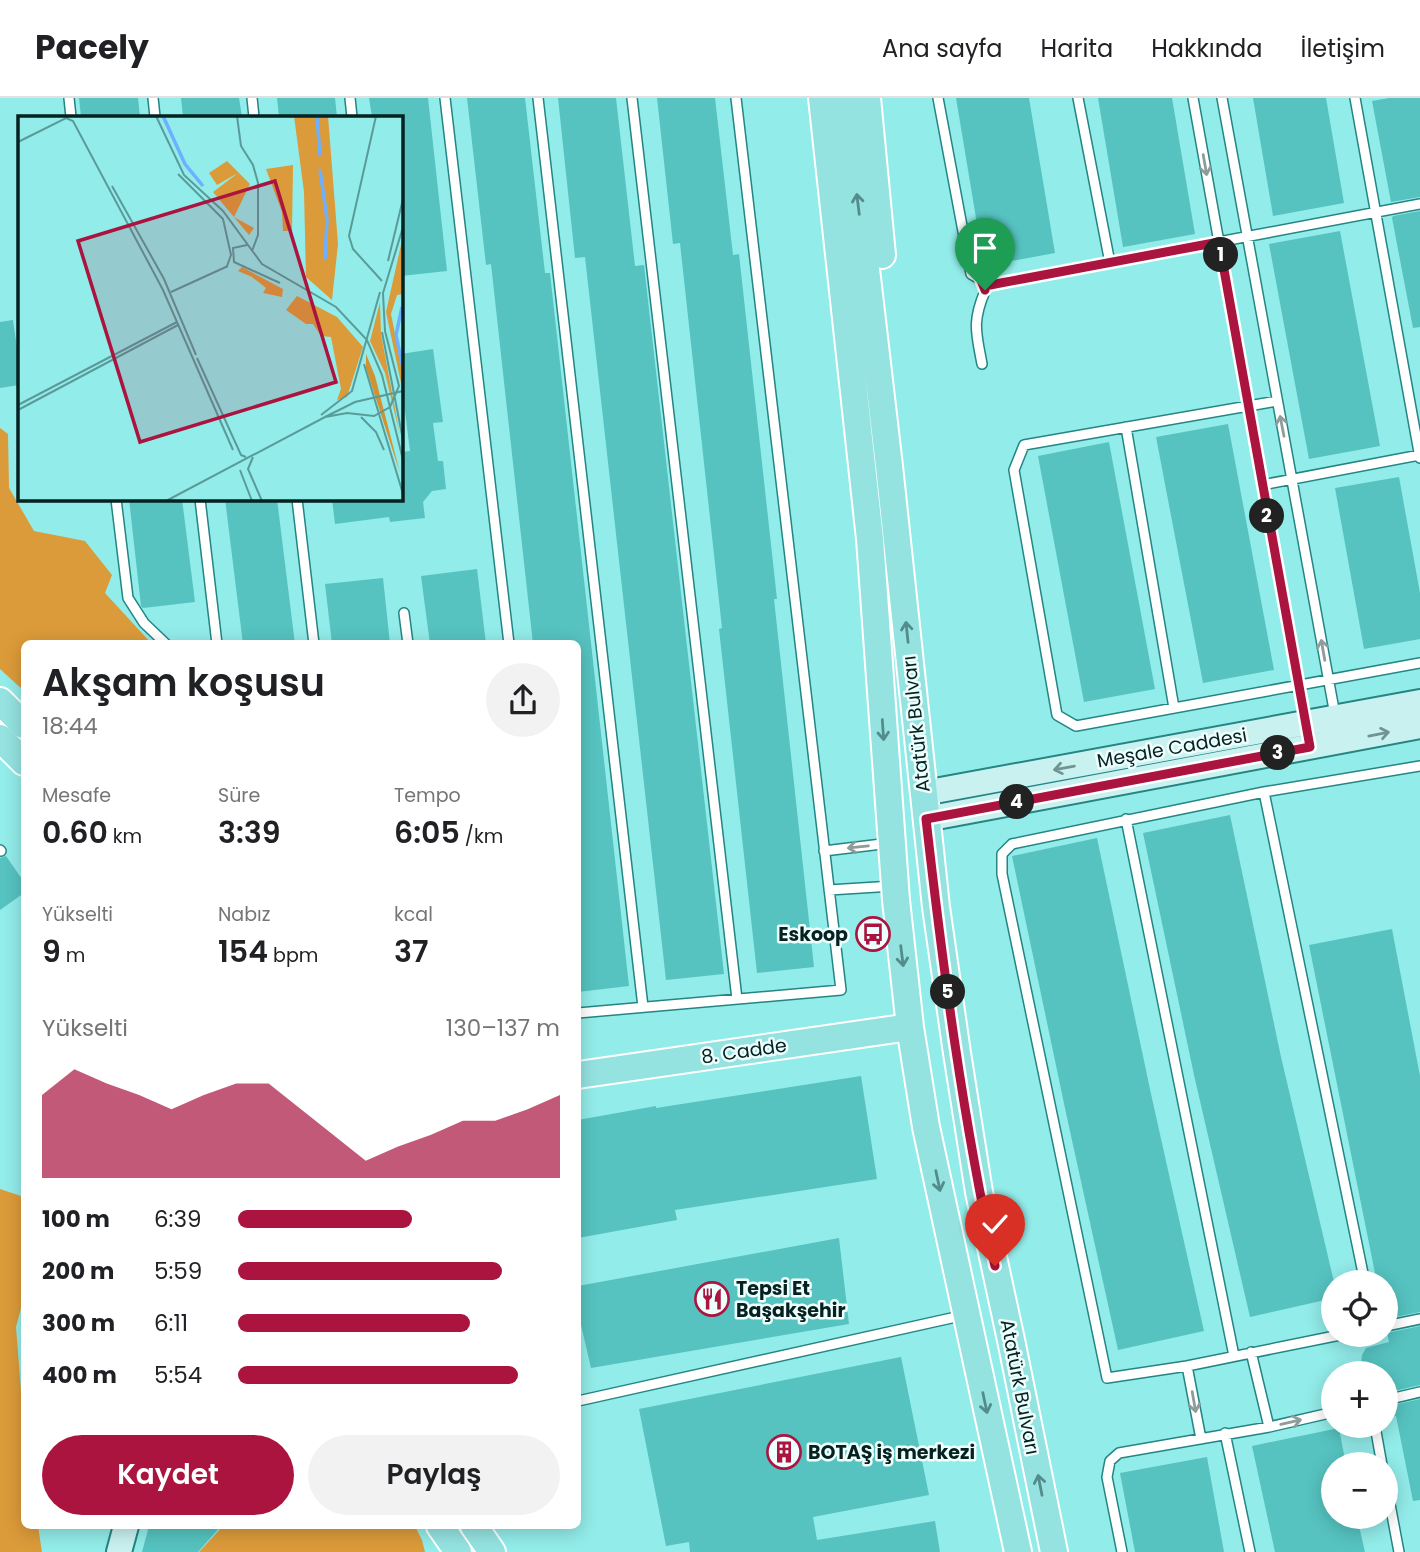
<!DOCTYPE html>
<html lang="tr">
<meta charset="utf-8">
<style>
:root{--surface:#fff;--page:#f2f2f2;--text:#202124;--muted:#757577;--line:#e0e0e0;--accent:#aa143f}
body{margin:0;font-family:Poppins,sans-serif;background:var(--page);color:var(--text);height:100vh;display:flex;flex-direction:column;font-size:26px;white-space:nowrap}
*{box-sizing:border-box;margin:0}
p{font-size:23px;color:var(--muted)}
.icon{flex:none;width:38px;height:38px;fill:none;stroke:currentColor;stroke-width:2;stroke-linecap:round;stroke-linejoin:round}
.map{position:relative;flex:1;overflow:hidden}
.side{position:absolute;left:21px;top:542px;width:560px;height:889px;display:flex;flex-direction:column;background:var(--surface);border-radius:10px;box-shadow:0 4px 18px #0003}
.side>*{flex:none}
.buttons{position:absolute;left:1321px;top:1172px;display:grid;gap:14px}
.buttons a{display:grid;place-items:center;width:77px;height:77px;border-radius:50%;background:var(--surface);box-shadow:0 4px 18px #0003;font-size:35px}
.pin{position:absolute;display:grid;place-items:center;width:60px;height:60px;color:#fff;margin:-72px -30px;border-radius:50% 50% 50% 0;rotate:-45deg;box-shadow:0 0 7px #0007}
.pin .icon{rotate:45deg}
.km{position:absolute;width:35px;height:35px;margin:-18px;border-radius:50%;background:#222;color:#fff;font-size:19px;line-height:35px;text-align:center}
.round{display:grid;place-items:center;flex:none;width:74px;height:74px;border-radius:37px;background:var(--page)}
.head{display:flex;align-items:center;justify-content:space-between;height:119px;padding:0 21px}
h1{font-size:38px;font-weight:600;line-height:52px}
.figures{display:grid;grid-template-columns:repeat(3,1fr);gap:10px;height:119px;padding:7px 21px}
.figures div{display:grid;align-content:center}
.figures b{font-size:30px;font-weight:600}
.figures small{font-size:19px;font-weight:400}
.figures p{font-size:19px}
.chart{height:196px;padding:14px 21px}
.chart p{display:flex;justify-content:space-between}
.chart svg{width:100%;height:126px;margin-top:7px;fill:var(--accent);opacity:.7}
.action{display:flex;gap:14px;margin-top:auto;padding:14px 21px}
.action a{flex:1;height:80px;border-radius:42px;background:var(--accent);color:#fff;font-size:28px;font-weight:600;line-height:80px;text-align:center}
.action a+a{background:var(--page);color:var(--text)}
ul{padding:0 21px;list-style:none;font-size:23px}
li{display:grid;grid-template-columns:112px 84px 1fr;align-items:center;height:52px}
li i{height:18px;border-radius:9px;background:var(--accent)}
header{display:flex;align-items:center;gap:42px;box-sizing:border-box;height:98px;padding:0 35px;background:var(--surface);border-bottom:2px solid var(--line)}
header strong{font-size:33px}
nav{display:flex;gap:38px;margin-inline-start:auto;font-size:24px}
.map>svg:first-child{display:block}
.green{fill:#dc9b3a}
.building{fill:#56c3c0}
.lines{fill:none;stroke-linecap:round;stroke-linejoin:round}
.lane-casing{stroke:#248583;stroke-width:12}
.secondary-casing{stroke:#248583;stroke-width:28}
.primary-casing{stroke:#fff;stroke-width:30}
.lane{stroke:#fff;stroke-width:9}
.secondary{stroke:#c9f1f0;stroke-width:24}
.primary{stroke:#94e3e1;stroke-width:26}
.oneway{stroke:#8e9c9b}
.oneway2{stroke:#548c8b}
.oneway3{stroke:#719493}
.route-casing{stroke:#fff;stroke-width:14}
.route{stroke:#aa143f;stroke-width:9}
.labels{text-anchor:middle;dominant-baseline:central;stroke-width:5;stroke-linejoin:round;paint-order:stroke}
.street-label{font-size:19px;fill:#052221;stroke:#eefefd}
.poi-label{font-size:19px;font-weight:bold;fill:#052221;stroke:#eefefd;text-anchor:start}
.inset-river{fill:none;stroke:#6db0fe;stroke-width:3.5}
.inset-road{fill:none;stroke:#5a9b99;stroke-width:2}
.view{fill:#aa143f;fill-opacity:0.15;stroke:#aa143f;stroke-width:3.5}
.inset-edge{fill:none;stroke:#052221;stroke-width:3.5}
</style>
<header>
<strong>Pacely</strong>
<nav><a>Ana sayfa</a><a>Harita</a><a>Hakkında</a><a>İletişim</a></nav>
</header>
<div class="map">
<svg width="1420" height="1454" viewBox="0 0 1420 1454">
<rect width="100%" height="100%" fill="#92ece9"/>
<path class="green" d="M0,330L8,336L9,390L34,433L85,443L112,477L105,495L152,546H24V593L0,571Z
M0,1091L24,1099V1199L16,1229L24,1331V1428H38L42,1454H0Z
M223,1428H415L422,1442L425,1454H199Z"/>
<path class="building" d="M79,0H138L140,19H81Z
M181,0H239L242,19H183Z
M277,0H335L337,19H279Z
M369,0H428L447,173L401,178V19H372Z
M467,0H525L545,175H550L629,888L578,894V546H533L491,166L486,167Z
M558,0H616L635,168L644,167L724,876L666,882L585,159L575,160Z
M657,0H715L733,157L739,156L777,501H774L814,869L757,875L719,531L722,530L680,145L673,146Z
M956,0H1029L1055,155L984,168Z
M1098,0H1172L1195,136L1123,149Z
M1253,0H1326L1344,105L1273,118Z
M1389,0H1420V99L1391,104L1372,3Z
M1420,113V229L1413,230L1392,120L1393,118Z
M1340,133L1380,348L1309,361L1269,146Z
M13,222L19,264V287L0,290V224Z
M433,251L443,324L433,325L438,363H443L446,391L432,393L423,404L425,420L390,424L389,419L335,426L332,401H401V354L410,353L401,282V256Z
M1228,326L1274,572L1203,585L1156,339Z
M1109,344L1155,591L1084,604L1038,358Z
M1399,379L1420,495V541L1364,551L1335,390Z
M129,401H182L195,504L143,510L141,508Z
M225,401H277L295,546H243Z
M477,471L486,546H430L421,478Z
M383,480L390,546H332L325,486Z
M1230,717L1281,959L1334,1184V1200L1250,1219L1194,977L1143,735Z
M1097,740L1151,996L1204,1233L1118,1252L1066,1015L1012,758Z
M6,758L24,784V795L0,812V760Z
M1392,831L1420,978V1214L1386,1221V1185H1377L1309,847Z
M861,978L877,1081L675,1112L677,1122L578,1140V1022L656,1008V1010Z
M839,1140L849,1226L591,1270L578,1214V1188Z
M1420,1228V1287L1386,1295V1276H1364L1361,1265L1362,1257L1366,1250L1389,1244L1387,1235Z
M901,1259L929,1397L813,1419L817,1442L935,1423L940,1454H690L689,1444L666,1448L639,1311Z
M1420,1301V1402L1413,1403L1396,1318L1391,1319L1389,1308Z
M1339,1330L1346,1367H1334V1419H1357L1365,1454H1275L1252,1348Z
M1207,1359L1224,1454H1135L1120,1375Z
M149,1428H221L198,1454H142Z"/>
<g class="lines">
<g class="lane-casing">
<path id="lane" d="M69,0L71,19
M153,0L155,19
M252,0L254,19
M350,0L352,19
M445,0L509,546
M538,0L643,909
M632,0L737,901
M938,0L971,176L990,187L1420,106
M1078,0L1110,165
M1193,0L1305,622
M1222,0L1335,617
M1355,0L1420,360
M981,182L985,193C972,224 976,234 982,266
M1277,303L1024,347L1014,372L1057,617L1076,628L1420,565
M1126,329L1174,610
M1262,387L1420,357
M116,401L128,500L144,525L166,546
M200,401L217,546
M297,401L314,546
M404,515L408,546
M1264,694L1365,1185
M1126,721L1234,1258
M0,752L1,753
M824,753L890,745
M829,792L893,788
M578,915L841,892L736,0
M1386,1228L1420,1221
M1340,1237L1187,1268L1107,1280L1002,776V756L1012,746L1264,694L1420,668
M1251,1254L1269,1329
M1187,1268L1201,1341
M1386,1302L1420,1294
M578,1303L965,1217
M1375,1328L1382,1367
M1225,1335L1250,1454
M1386,1385L1399,1454
M1122,1454L1107,1379L1110,1363L1119,1355L1269,1329L1334,1314"/>
</g>
<g class="secondary-casing">
<path id="secondary" d="M924,695L1420,604
M926,721L1420,628
M119,1454L126,1428"/>
</g>
<g class="primary-casing">
<path id="primary" d="M822,0L870,441L896,802L910,929L926,1029L1018,1454
M846,0L889,368L936,809L957,955L979,1094L1011,1242L1054,1454
M867,0L882,157
M0,603L24,627
M0,640L24,664
M578,977L910,929
M440,1428L458,1454
M474,1428L492,1454"/>
</g>
<use href="#lane" class="lane"/>
<use href="#secondary" class="secondary"/>
<use href="#primary" class="primary"/>
</g>
<defs><path id="oneway-shaft" d="M-6 0H5M1.5-3L5.5 0L1.5 3" fill="none" stroke-width="1.6" stroke-linecap="round" stroke-linejoin="round" transform="scale(1.75)"/></defs>
<g class="oneway">
<use href="#oneway-shaft" transform="translate(1205 67) rotate(80)"/>
<use href="#oneway-shaft" transform="translate(1282 328) rotate(-101)"/>
<use href="#oneway-shaft" transform="translate(1323 552) rotate(-100)"/>
<use href="#oneway-shaft" transform="translate(858 749) rotate(174)"/>
<use href="#oneway-shaft" transform="translate(1194 1304) rotate(80)"/>
<use href="#oneway-shaft" transform="translate(1291 1324) rotate(-13)"/>
</g>
<g class="oneway2">
<use href="#oneway-shaft" transform="translate(858 106) rotate(-97)"/>
<use href="#oneway-shaft" transform="translate(907 534) rotate(-96)"/>
<use href="#oneway-shaft" transform="translate(883 632) rotate(86)"/>
<use href="#oneway-shaft" transform="translate(902 858) rotate(83)"/>
<use href="#oneway-shaft" transform="translate(938 1083) rotate(78)"/>
<use href="#oneway-shaft" transform="translate(985 1305) rotate(78)"/>
<use href="#oneway-shaft" transform="translate(1040 1387) rotate(-101)"/>
</g>
<g class="oneway3">
<use href="#oneway-shaft" transform="translate(1379 636) rotate(-11)"/>
<use href="#oneway-shaft" transform="translate(1064 670) rotate(170)"/>
</g>
<g class="lines">
<g class="route-casing">
<path id="route" d="M985,192L981,182L990,187L1219,144L1310,649L926,721C943,871 963,1021 995,1168"/>
</g>
<use href="#route" class="route"/>
</g>
<defs>
<g id="bus-ring" transform="scale(1.75)"><circle r="9.5" fill="#eefefd" stroke="#aa143f" stroke-width="1.5"/><path d="M-5-6H5V4H4V6H2V4H-2V6H-4V4H-5ZM-3.5-4V0h7V-4ZM-3.5 1.2v1.5H-2V1.2ZM2 1.2v1.5H3.5V1.2Z" fill="#aa143f"/></g>
<g id="restaurant-ring" transform="scale(1.75)"><circle r="9.5" fill="#eefefd" stroke="#aa143f" stroke-width="1.5"/><path d="M-5-6h1v4h1v-4h1v4h1v-4h1v5L-1.5 .5V6h-2V.5L-5-1ZM5-6V6H3V1.5H1.5Q1.5-4 5-6Z" fill="#aa143f"/></g>
<g id="building-ring" transform="scale(1.75)"><circle r="9.5" fill="#eefefd" stroke="#aa143f" stroke-width="1.5"/><path d="M-4-6H4V6H1V3H-1V6H-4ZM-2.5-4.3h1.7v1.8h-1.7ZM.8-4.3h1.7v1.8H.8ZM-2.5-1h1.7V.8h-1.7ZM.8-1h1.7V.8H.8Z" fill="#aa143f"/></g>
</defs>
<g fill-rule="evenodd">
<use href="#bus-ring" x="873" y="836"/>
<use href="#restaurant-ring" x="712" y="1201"/>
<use href="#building-ring" x="784" y="1354"/>
</g>
<g class="labels">
<g class="street-label">
<text transform="translate(916 626) rotate(-96)">Atatürk Bulvarı</text>
<text transform="translate(1172 650) rotate(-10)">Meşale Caddesi</text>
<text transform="translate(744 953) rotate(-8)">8. Cadde</text>
<text transform="translate(1020 1289) rotate(79)">Atatürk Bulvarı</text>
</g>
<g class="poi-label">
<text x="848" y="836" text-anchor="end">Eskoop</text>
<text x="736" y="1190">Tepsi Et<tspan x="736" dy="22">Başakşehir</tspan></text>
<text x="808" y="1354">BOTAŞ iş merkezi</text>
</g>
</g>
<g transform="translate(18 18)">
<rect width="385" height="385" fill="#92ece9"/>
<path d="M276,0H310L320,128L314,184L288,161L286,76ZM209,45L232,68L216,101L236,112L231,119L195,76L220,57L199,69L191,57ZM275,49L274,115H265L264,96L248,53ZM385,120V178L379,179L373,198L385,257V303L383,267L368,196ZM224,151L265,173L264,181L245,177L248,172L234,161L220,155ZM279,180L319,201L345,231L329,281L319,284L323,273L313,221L303,220L295,208H288L268,194ZM362,186L363,218L382,319L367,257L352,225Z" fill="#dc9b3a"/>
<path d="M348,238L357,260L382,357L348,252Z" fill="#d39231"/>
<path class="inset-river" d="M145,0L167,48L185,70M299,0L302,40M302,54L309,103L307,144M384,191L378,219L385,252"/>
<path class="inset-road" d="M138,0L166,59L205,95L244,148L318,191L349,224L364,259L385,344M219,0L223,30L235,49L240,67V119L234,135M358,0L331,120L335,133L364,165M0,26L48,2L55,5L145,174L215,334M160,58L205,103L213,139L209,150M94,70L146,163L178,239M229,129L215,132L216,146L262,167M370,145L385,83M153,176L210,150M364,216L385,324M179,242L223,339L228,341M346,248L385,378M0,289L159,206M0,294L160,209M303,299L334,275L362,176M307,301L337,286L385,275M343,301L358,316L366,334M235,341L230,353L244,385M222,354L234,385M148,385L307,301L329,297L356,300L372,291L381,270L367,215L365,177L385,111"/>
<path class="view" d="M257,65L318,266L122,326L60,125Z"/>
<rect width="385" height="385" class="inset-edge"/>
</g>
</svg>
<div class="buttons">
<a><svg class="icon" aria-label="locate" viewBox="0 0 24 24"><circle cx="12" cy="12" r="6"/><path d="M12 2v4M12 18v4M2 12h4M18 12h4"/></svg></a>
<a>+</a>
<a>−</a>
</div>
<div class="pin" style="left:985px;top:192px;background:#1e9e55"><svg class="icon" aria-label="arrive" viewBox="0 0 24 24"><path d="M6 21V4h12l-3 4 3 4H6"/></svg></div>
<div class="pin" style="left:995px;top:1168px;background:#d93025"><svg class="icon" aria-label="check" viewBox="0 0 24 24"><path d="M5 12l5 5 9-10"/></svg></div>
<b class="km" style="left:1221px;top:157px">1</b>
<b class="km" style="left:1267px;top:418px">2</b>
<b class="km" style="left:1278px;top:655px">3</b>
<b class="km" style="left:1017px;top:704px">4</b>
<b class="km" style="left:948px;top:894px">5</b>
<section class="side">
<div class="head"><div><h1>Akşam koşusu</h1><p>18:44</p></div><a class="round"><svg class="icon" aria-label="share" viewBox="0 0 24 24"><path d="M12 15V3M7 8l5-5 5 5M5 13v7h14v-7"/></svg></a></div>
<div class="figures">
<div><p>Mesafe</p><b>0.60<small> km</small></b></div>
<div><p>Süre</p><b>3:39</b></div>
<div><p>Tempo</p><b>6:05<small> /km</small></b></div>
</div>
<div class="figures">
<div><p>Yükselti</p><b>9<small> m</small></b></div>
<div><p>Nabız</p><b>154<small> bpm</small></b></div>
<div><p>kcal</p><b>37</b></div>
</div>
<div class="chart"><p><span>Yükselti</span>130–137 m</p>
<svg viewBox="0 0 160 44" preserveAspectRatio="none"><path d="M0 44V15L10 6L20 11L30 15L40 20L50 15L60 11L70 11L80 20L90 29L100 38L110 33L120 29L130 24L140 24L150 20L160 15V44z"/></svg>
</div>
<ul>
<li><b>100 m</b>6:39<i style="width:54%"></i></li>
<li><b>200 m</b>5:59<i style="width:82%"></i></li>
<li><b>300 m</b>6:11<i style="width:72%"></i></li>
<li><b>400 m</b>5:54<i style="width:87%"></i></li>
</ul>
<div class="action"><a>Kaydet</a><a>Paylaş</a></div>
</section>
</div>
